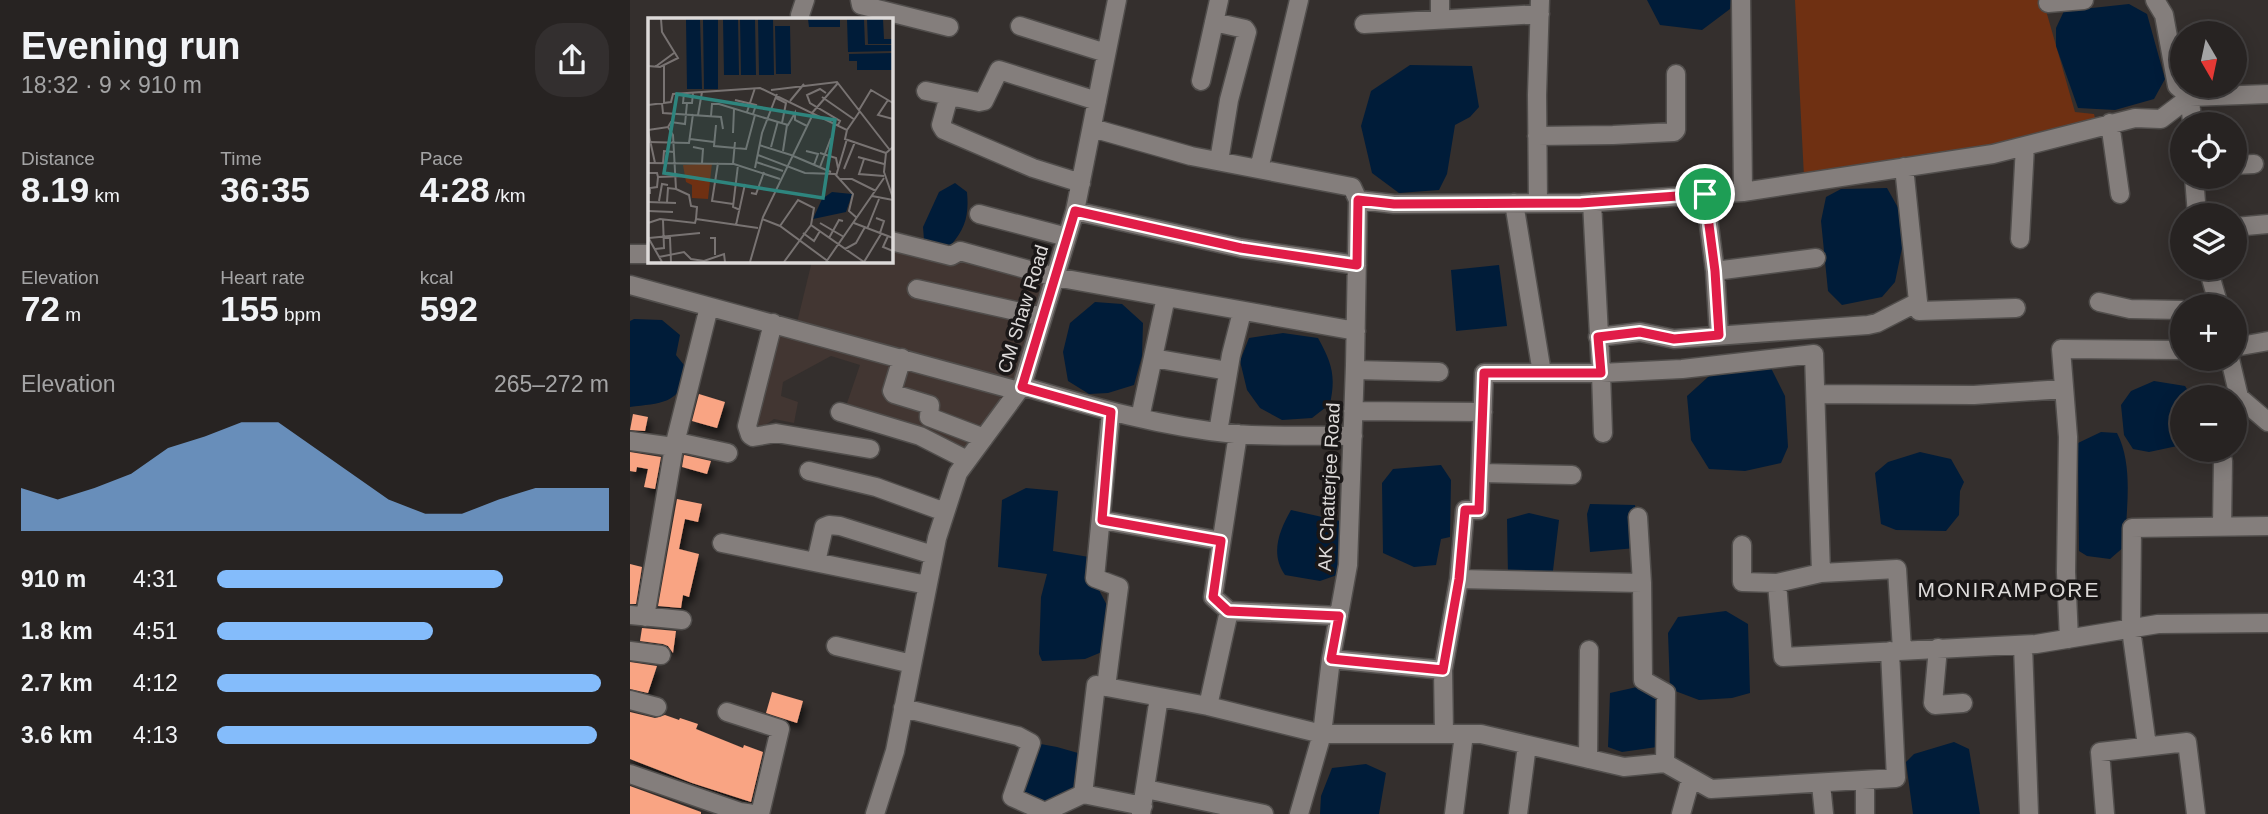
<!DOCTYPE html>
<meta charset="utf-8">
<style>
:root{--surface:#272322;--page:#332f2f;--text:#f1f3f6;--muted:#a4a4a5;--line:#434040;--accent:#84bcfb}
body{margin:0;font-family:Helvetica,sans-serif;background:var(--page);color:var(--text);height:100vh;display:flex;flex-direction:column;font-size:26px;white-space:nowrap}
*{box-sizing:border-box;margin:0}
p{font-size:23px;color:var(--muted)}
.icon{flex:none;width:38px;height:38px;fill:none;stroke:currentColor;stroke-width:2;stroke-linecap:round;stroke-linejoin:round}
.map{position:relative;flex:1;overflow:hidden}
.panel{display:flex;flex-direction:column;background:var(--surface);width:630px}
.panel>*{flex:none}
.needle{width:46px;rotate:171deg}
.controls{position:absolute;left:1540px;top:21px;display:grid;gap:14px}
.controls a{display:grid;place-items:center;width:77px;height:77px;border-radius:50%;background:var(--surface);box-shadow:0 4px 18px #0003,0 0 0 2px var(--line);font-size:35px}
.pin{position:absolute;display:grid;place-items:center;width:60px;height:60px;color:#fff;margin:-30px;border:4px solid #fff;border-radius:50%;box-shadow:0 2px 7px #0007}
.round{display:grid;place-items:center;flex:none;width:74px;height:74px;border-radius:28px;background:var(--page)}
.head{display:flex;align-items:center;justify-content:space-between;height:119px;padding:0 21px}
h1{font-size:38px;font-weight:700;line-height:52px}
.metrics{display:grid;grid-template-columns:repeat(3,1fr);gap:10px;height:119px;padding:7px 21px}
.metrics div{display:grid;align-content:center}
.metrics b{font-size:35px;font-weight:700}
.metrics small{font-size:19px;font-weight:400}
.metrics p{font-size:19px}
.chart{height:196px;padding:14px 21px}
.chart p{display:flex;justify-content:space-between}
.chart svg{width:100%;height:126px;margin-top:7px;fill:var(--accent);opacity:.7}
ul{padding:0 21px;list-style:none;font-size:23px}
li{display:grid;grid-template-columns:112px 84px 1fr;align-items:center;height:52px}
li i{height:18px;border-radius:9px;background:var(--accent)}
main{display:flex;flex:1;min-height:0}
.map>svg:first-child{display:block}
.built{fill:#423632}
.green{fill:#6f3012}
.water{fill:#001c39}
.building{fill:#f9a483;filter:url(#shadow)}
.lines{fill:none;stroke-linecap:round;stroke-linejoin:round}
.minor-casing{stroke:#514e4c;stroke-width:21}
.minor{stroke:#847e7c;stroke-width:18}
.route-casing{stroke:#fff;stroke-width:14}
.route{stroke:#e11d48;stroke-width:9}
.labels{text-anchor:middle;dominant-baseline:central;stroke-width:7;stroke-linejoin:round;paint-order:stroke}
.street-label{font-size:19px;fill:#dddad9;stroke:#1a1717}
.neighbourhood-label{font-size:21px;letter-spacing:2px;fill:#dddad9;stroke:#1a1717}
.inset-road{fill:none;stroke:#787372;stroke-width:2}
.view{fill:#2e857e;fill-opacity:0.15;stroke:#2e857e;stroke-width:3.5}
.inset-edge{fill:none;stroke:#dddad9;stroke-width:3.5}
</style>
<main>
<section class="panel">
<div class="head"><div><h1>Evening run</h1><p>18:32 · 9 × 910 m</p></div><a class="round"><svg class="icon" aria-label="share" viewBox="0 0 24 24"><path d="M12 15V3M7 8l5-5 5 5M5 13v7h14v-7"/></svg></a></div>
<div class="metrics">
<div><p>Distance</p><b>8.19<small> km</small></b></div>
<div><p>Time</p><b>36:35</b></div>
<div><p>Pace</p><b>4:28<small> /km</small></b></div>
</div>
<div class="metrics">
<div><p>Elevation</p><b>72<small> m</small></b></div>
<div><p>Heart rate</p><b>155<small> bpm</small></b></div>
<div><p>kcal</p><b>592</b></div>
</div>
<div class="chart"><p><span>Elevation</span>265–272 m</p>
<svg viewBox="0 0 160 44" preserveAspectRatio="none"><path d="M0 44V29L10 33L20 29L30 24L40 15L50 11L60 6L70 6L80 15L90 24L100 33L110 38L120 38L130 33L140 29L150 29L160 29V44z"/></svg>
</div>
<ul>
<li><b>910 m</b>4:31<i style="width:73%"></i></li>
<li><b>1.8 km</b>4:51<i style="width:55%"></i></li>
<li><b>2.7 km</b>4:12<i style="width:98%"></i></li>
<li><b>3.6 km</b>4:13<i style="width:97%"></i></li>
</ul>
</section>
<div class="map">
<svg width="1638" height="814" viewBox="0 0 1638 814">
<defs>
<filter id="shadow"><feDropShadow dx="3.5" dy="6" stdDeviation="3.5" flood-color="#0009"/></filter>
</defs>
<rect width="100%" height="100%" fill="#342f2d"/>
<path class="built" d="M261,245L332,257L418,281L400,328L380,397L335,455L215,409L230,365L201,356L153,382L151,396L168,402L164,423L144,419L122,434L147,330L164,335L182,261H261Z"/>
<path class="green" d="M1165,0H1413L1445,112L1464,114L1466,122L1365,150L1174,177Z"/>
<path class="water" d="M1017,0H1101L1100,9L1072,30L1030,25Z
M1499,4L1517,14L1535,79L1524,99L1485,110L1448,108L1426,46V28L1434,11Z
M780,65L842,66L849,107L840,117L825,125L817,174L809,190L769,193L742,173L731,126L741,91Z
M325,183L337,192C339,214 336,228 321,245L305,247L294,240L293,227L309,192Z
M1257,188L1271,213L1272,248L1265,282L1252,297L1212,305L1198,291L1191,221L1196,197L1211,189Z
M869,265L877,326L826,331L821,270Z
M465,302L492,304L513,323L512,356L504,385L478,393L459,394L438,381L433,352L440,323Z
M4,319L32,320L50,335L46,355L58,370C50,405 30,403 0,407V321Z
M653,333L688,338C702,363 706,376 700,404L682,418L652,420L630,408L617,390L610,361L619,338Z
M1140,366L1155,396L1158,447L1151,463L1115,471L1079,469L1061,440L1057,396L1088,368Z
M1524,381L1555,386L1562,397H1552V445L1519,452L1503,449L1494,435L1491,405L1501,391Z
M1471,432L1487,433C1504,466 1496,509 1495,546L1480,559L1457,556L1449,551L1448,443Z
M1290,452L1321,459L1334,482L1330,491L1329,515L1316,531L1266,530L1251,524L1245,473L1258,462Z
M811,465L821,480L820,537L811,539L806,565L784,567L753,553L752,483L763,469Z
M396,488L428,491L423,551L459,557L470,592L481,613L479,649L455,659L412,661L409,654L411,597L417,574L368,567L372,500Z
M960,504L1005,505L1006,548L960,552L957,514Z
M661,510L710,521L715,548L710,574L690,581L655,575C640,554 649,531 661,510Z
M899,513L929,520L922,579L878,576L877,519Z
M1096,611L1118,624L1120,693L1102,698L1069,700L1040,689L1038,633L1048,617Z
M1007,687L1028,693L1027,747L992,752L978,747L980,693Z
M1324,742L1339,749L1350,814H1283L1276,762L1284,754Z
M405,743L427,747L455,755L447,790L413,805L389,794Z
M736,764L756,773L749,814H690L691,796L702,768Z"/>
<path class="building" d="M69,394L95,402L87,428L62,421Z
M3,414L18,417L15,431L0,430Z
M0,452L31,457L25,489L14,487L18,469L7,467L6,472L0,471Z
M54,455L81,461L77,474L52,467Z
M47,499L72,504L68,522L55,519L49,549L69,554L59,597L53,595L51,608L28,606Z
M0,564L12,567L6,604H0Z
M12,628L46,631L43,653L38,646L33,644L10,641Z
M0,662L27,666L18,693L0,689Z
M142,692L173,701L167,723L136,713Z
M0,712L25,718L35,715L49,720L50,718L68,724L66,729L113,748L114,745L133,752L121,802L62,783L0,759Z
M0,786L71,812V814H0Z"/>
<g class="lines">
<g class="minor-casing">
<path id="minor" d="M230,0L231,5L319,27
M1111,0L1113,192
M1525,0L1534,15L1547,86L1560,97
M1418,3L1454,0
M170,15L175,0
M810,19V0
M584,22L615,29L617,32L599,100L589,161
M734,24L910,14
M390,26L476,53
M571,81L589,0
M296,91L349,102L354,101L369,70L467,101
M319,96L311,125L314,130L403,168L451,183
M1560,97L1562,124
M1480,123L1490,194
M462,128L561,156L722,187L728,200L764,204L951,203L1113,192L1363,154L1505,118L1531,119L1560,97L1638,94
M907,136L983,135L1044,132L1046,130V74
M1605,165L1624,164
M1274,167L1289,311L1386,308
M629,169L669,0
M1564,177L1567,215
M1075,194L1085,271L1089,335
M962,202L971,373L973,433
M884,203L912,373
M908,203L907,95L910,0
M445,211L611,248L727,265
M349,214L437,237
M1605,227L1638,224
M1390,239L1395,146
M261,241L321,256L330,251L425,277L726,331
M0,254H19
M1578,268L1589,306
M1085,271L1186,258
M0,285L389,391
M287,289L413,317
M1469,302L1500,309L1552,310
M143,323L117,426L120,435L123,437L146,433L240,449
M968,337L1010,332L1044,339L1238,325L1247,323L1288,302
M1605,347L1638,341
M272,358L262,391L264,394L300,405L299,417L354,438
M523,358L598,371
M1600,359L1609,397L1638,422
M725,370L809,372
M392,386C462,407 532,427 605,434C644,437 684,435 723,436
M1186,394L1344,395L1434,389
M723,411L853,412
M210,412L290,436L337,460
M510,418L536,297
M588,432L601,355L612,312
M0,441L44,447L52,443L98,453
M179,471L246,487L315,512
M852,473L942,475
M1008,517L1012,583L1013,680L1036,693L1035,763
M472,520L591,541
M1592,527L1593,461
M92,543L297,585
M1112,545V582L1147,583L1153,657L1406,644L1528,624L1638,623
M186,562L194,527L199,525L210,526L303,555
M829,579L1012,583
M1147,583L1191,573L1267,569L1272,650
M599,611L709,616
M0,615L52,620
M15,617L44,447L79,307
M1439,639L1436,572L1438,437L1431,349L1552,350
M1393,645L1399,814
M206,646L282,664
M1308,648L1303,703L1305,705L1333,703
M0,651L31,655
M701,659L813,670
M476,687L489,587L465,578L481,412
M0,700L27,707
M578,706L599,611L583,597L608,434
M273,708L388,736L401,743L382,797L415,812L453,794L466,685L578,706L692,734H851L994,767L1035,763L1081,789L1266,778L1260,651
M97,712L150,729L130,814
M814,734L813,670L829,579L835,510H849L854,373H971L1052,369L1184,354L1191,573
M1517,746L1501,629L1502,528L1638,526
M958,759L959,650
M0,774L110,812L123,814
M1191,784L1194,814
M516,789L634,814
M453,794L513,806
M245,814L265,751L307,538L328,473L392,386L445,211L487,0
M511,814L529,697
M669,814L692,734L701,659L718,565L725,365L728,200
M824,814L834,734
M888,814L897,745
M1051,814L1061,778
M1235,814V780
M1475,814L1470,752L1557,742L1566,814"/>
</g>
<use href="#minor" class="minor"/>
</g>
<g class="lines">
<g class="route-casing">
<path id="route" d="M1075,194L1085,271L1089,335L1044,339L1010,332L968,337L971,373H854L849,510H835L829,579L813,670L701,659L709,616L598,611L583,597L591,541L472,520L481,412L392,387L445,211L611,248L727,265L728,200L764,204L951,203Z"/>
</g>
<use href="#route" class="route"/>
</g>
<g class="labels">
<g class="street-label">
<text transform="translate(393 309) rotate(-73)">CM Shaw Road</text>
<text transform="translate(699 487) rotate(-87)">AK Chatterjee Road</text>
</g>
<g class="neighbourhood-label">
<text x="1379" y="589">MONIRAMPORE</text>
</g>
</g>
<g transform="translate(18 18)">
<rect width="245" height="245" fill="#342f2d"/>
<path d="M64,145L60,181L44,180V167L38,164L35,147Z" fill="#6f3012"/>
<path d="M38,1H52L54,71H39ZM55,1H70V71H56ZM75,1H90L91,57H76ZM92,1H107L108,57H93ZM110,1H125L126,57H111ZM160,1H192V9H161ZM199,1H216L217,27H245V33L200,34ZM219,1H235L236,21H245V26H220ZM127,8H142L143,56H128ZM245,35V52H209V43H201V36ZM184,174L204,176L198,194L165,201L174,181Z" fill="#001c39"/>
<path class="inset-road" d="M16,47V85M0,48L12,49L30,40L14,14L13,1M7,49L26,35M123,72L189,64L241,131M36,75L35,85H44L45,75M178,75L172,71L159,77L162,85L192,103L190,107M174,79L207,102M128,80L138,85L134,105M87,82L108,87L105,96M240,82L230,97L245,101M142,83L156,66M14,85L15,95L73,99L75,111M0,87L23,84L25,76L112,70L199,112L197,121L238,135M211,92L223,72L245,85M99,94L107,70M164,95L190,65M50,97L54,74M63,98L64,86H71L140,107L147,95V102L159,108M68,107L66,128L98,131L107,97M20,109L23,104L37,106L39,85M0,112L20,109L25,117L28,171L41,177L43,188L49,189L48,201M199,112L212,93M0,113L7,145M85,115L86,91M42,121L66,124M0,124L41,125L45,96M111,127L143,137M45,129L55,131L54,145M123,129L130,103M245,129L238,135L236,154L245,180M135,133L139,107M158,133L170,136L166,147M172,135L188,140L190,150M110,137L157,155L187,156L205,176L201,193L209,200M143,137L183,154M210,139L236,146M216,141L211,156L236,158M108,144L135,153M0,145L86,146L132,161M70,145L64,183L85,186M15,146L16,133L26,134M85,146L87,124M90,147L85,189L92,192M172,149L183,120M107,150L114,115L129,76M196,151L207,124M0,155H9L10,159L9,169L2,170V176M188,158L199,121M10,159L37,158M192,161H204L228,173M103,175L108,176L116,154M224,178L245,182M11,183L14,166L20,167M0,184L28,185M19,184L20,170L28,171M0,193L25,194M228,200L236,203L232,215M48,201L110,210M114,201L132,208L181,244M0,205L12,201L47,205L48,201M172,205L196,219M206,205L245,220M88,207L97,166M132,208L150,182L166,190L163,207L216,244M219,211L231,181M155,215L166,223L172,213M240,218L235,229L245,233M1,220L52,215M16,220H22L23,244M62,220H67V237M181,220L191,202L195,203M1,221L14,244M7,231L16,230L15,202M197,231L208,225L217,209M11,239L36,234L43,241L56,243L76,236L77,244M102,244L115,199L165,96M136,244L163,207M178,244L236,160M216,244L233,216"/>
<path class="view" d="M29,76L187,102L175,180L16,155Z"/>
<rect width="245" height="245" class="inset-edge"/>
</g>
</svg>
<div class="controls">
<a><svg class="needle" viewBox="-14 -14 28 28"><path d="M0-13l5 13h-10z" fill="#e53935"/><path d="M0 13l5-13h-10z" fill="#a4a4a5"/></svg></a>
<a><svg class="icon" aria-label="locate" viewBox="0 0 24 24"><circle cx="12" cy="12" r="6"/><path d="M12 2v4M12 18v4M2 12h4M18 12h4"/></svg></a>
<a><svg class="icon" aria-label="layers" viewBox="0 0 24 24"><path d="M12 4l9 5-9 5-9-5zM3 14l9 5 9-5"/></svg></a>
<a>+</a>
<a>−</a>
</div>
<div class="pin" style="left:1075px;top:194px;background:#1e9e55"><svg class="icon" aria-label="arrive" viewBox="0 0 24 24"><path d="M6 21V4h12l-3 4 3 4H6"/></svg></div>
</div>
</main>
